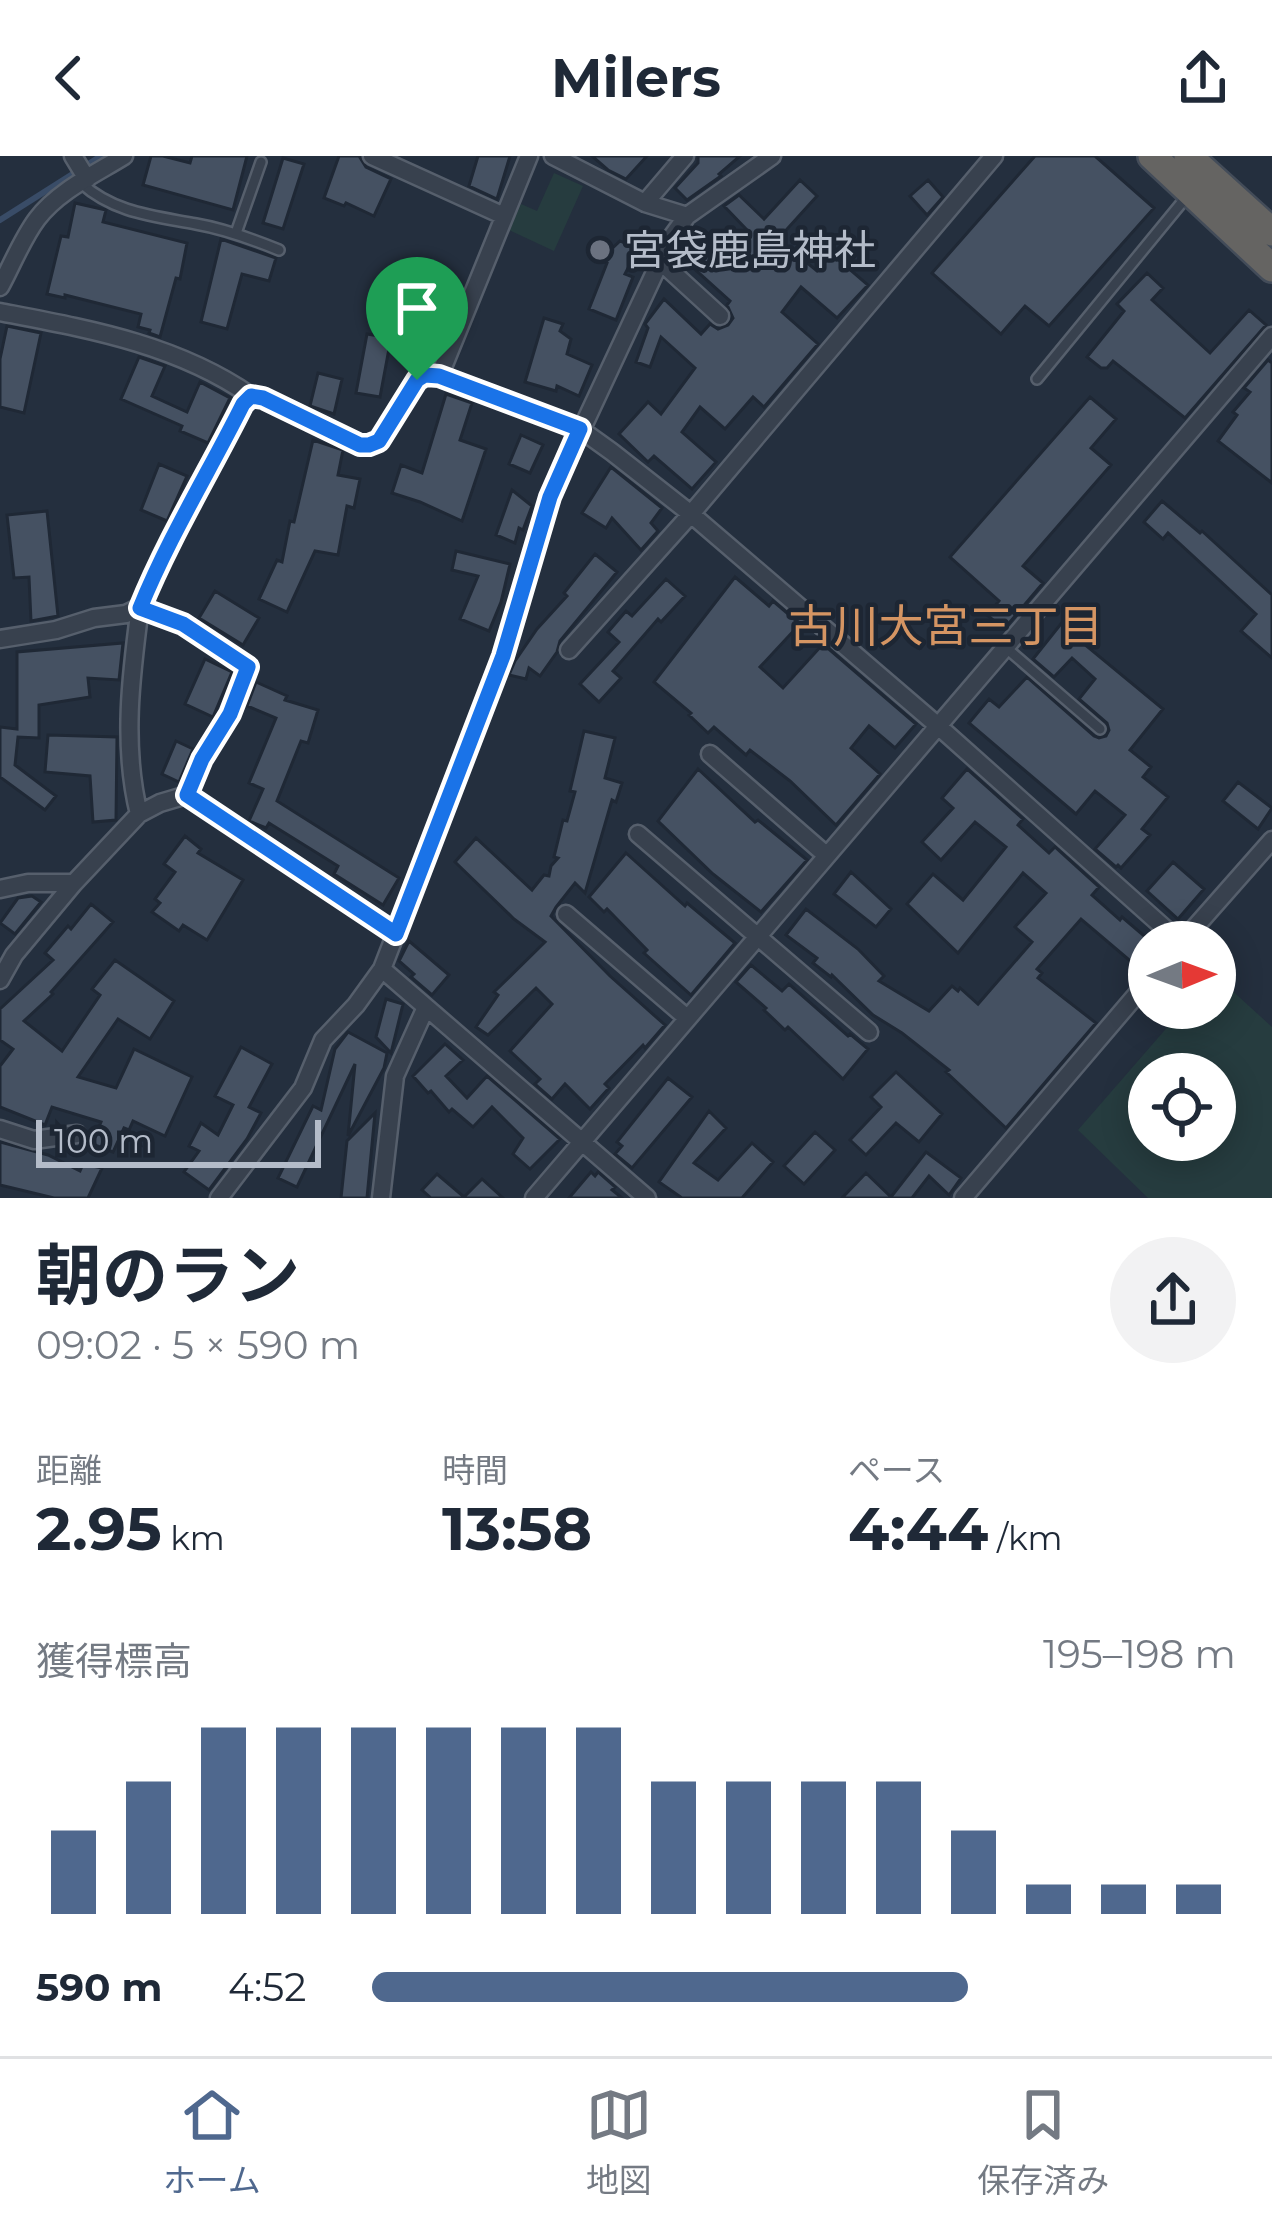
<!DOCTYPE html>
<html lang="ja">
<meta charset="utf-8">
<style>
:root{--surface:#fff;--page:#f2f2f3;--text:#1f2937;--muted:#747a83;--line:#e0e1e3;--accent:#4f688e}
body{margin:0;font-family:Montserrat,"Noto Sans JP",sans-serif;background:var(--page);color:var(--text);height:100vh;display:flex;flex-direction:column;font-size:45px;white-space:nowrap}
*{box-sizing:border-box;margin:0}
p{font-size:39px;color:var(--muted)}
.icon{flex:none;width:66px;height:66px;fill:none;stroke:currentColor;stroke-width:2;stroke-linecap:round;stroke-linejoin:round}
.map{position:relative;height:1042px;overflow:hidden}
.sheet{display:flex;flex-direction:column;background:var(--surface);flex:1}
.sheet>*{flex:none}
.needle{width:78px;rotate:89deg}
.tools{position:absolute;left:1128px;top:765px;display:grid;gap:24px}
.tools a{display:grid;place-items:center;width:108px;height:108px;border-radius:50%;background:var(--surface);box-shadow:0 6px 30px #0003;font-size:60px}
.scale{position:absolute;left:36px;bottom:30px;width:285px;box-sizing:border-box;padding-left:12px;border:6px solid #b4bcc9;border-top:0;font-size:33px;line-height:42px;white-space:nowrap;color:#b4bcc9;-webkit-text-stroke:9px #1d2633;paint-order:stroke}
.pin{position:absolute;display:grid;place-items:center;width:102px;height:102px;color:#fff;margin:-123px -51px;border-radius:50% 50% 50% 0;rotate:-45deg;box-shadow:0 0 12px #0007}
.pin .icon{rotate:45deg}
.round{display:grid;place-items:center;flex:none;width:126px;height:126px;border-radius:63px;background:var(--page)}
.headline{display:flex;align-items:center;justify-content:space-between;height:204px;padding:0 36px}
h1{font-size:66px;font-weight:700;line-height:90px}
.metrics{display:grid;grid-template-columns:repeat(3,1fr);gap:18px;height:204px;padding:12px 36px}
.metrics div{display:grid;align-content:center}
.metrics b{font-size:60px;font-weight:700}
.metrics small{font-size:33px;font-weight:400}
.metrics p{font-size:33px}
.chart{height:336px;padding:24px 36px}
.chart p{display:flex;justify-content:space-between}
.chart svg{width:100%;height:216px;margin-top:12px;stroke:var(--accent);stroke-width:6}
ul{padding:0 36px;list-style:none;font-size:39px}
li{display:grid;grid-template-columns:192px 144px 1fr;align-items:center;height:90px}
li i{height:30px;border-radius:15px;background:var(--accent)}
header{display:flex;justify-content:space-between;align-items:center;height:156px;padding:0 36px;background:var(--surface);font-size:54px;font-weight:700}
.menu{display:flex;justify-content:space-around;align-items:center;height:168px;border-top:3px solid var(--line);background:var(--surface);font-size:33px;color:var(--muted)}
.menu a{display:grid;justify-items:center;gap:6px}
.menu .on{color:var(--accent)}
.map>svg:first-child{display:block}
.green{fill:#263c3f;fill-rule:evenodd}
.lines{fill:none;stroke-linecap:round;stroke-linejoin:round}
.stream{stroke:#394c67;stroke-width:6}
.building{fill:#455162;stroke:#1f2835;stroke-width:3}
.service-casing{stroke:#565f6c;stroke-width:14}
.minor-casing{stroke:#565f6c;stroke-width:21}
.trunk-casing{stroke:#434c59;stroke-width:32}
.service{stroke:#38414e;stroke-width:9}
.minor{stroke:#38414e;stroke-width:16}
.trunk{stroke:#656462;stroke-width:27}
.route-casing{stroke:#fff;stroke-width:24}
.route{stroke:#1a73e8;stroke-width:15}
.worship-dot{fill:#6b7280;stroke:#1d2633;stroke-width:4.5}
.labels{text-anchor:middle;dominant-baseline:central;stroke-width:9;stroke-linejoin:round;paint-order:stroke}
.poi-label{font-size:42px;fill:#b4bcc9;stroke:#1d2633;text-anchor:start}
.neighbourhood-label{font-size:45px;fill:#d59563;stroke:#1d2633}
</style>
<header><svg class="icon" aria-label="back" viewBox="0 0 24 24"><path d="M15 5l-7 7 7 7"/></svg>Milers<svg class="icon" aria-label="share" viewBox="0 0 24 24"><path d="M12 15V3M7 8l5-5 5 5M5 13v7h14v-7"/></svg></header>
<div class="map">
<svg width="1272" height="1042" viewBox="0 0 1272 1042">
<rect width="100%" height="100%" fill="#242f3e"/>
<path class="green" d="M554,17L583,30L554,95L509,74L521,48L537,55Z
M1215,819L1272,871V1042H1148L1078,974L1184,852H1215ZM1149,918H1215V984H1149Z"/>
<g class="lines">
<path class="stream" d="M0,64L101,0"/>
</g>
<path class="building" d="M151,0H163L190,7L192,0H247L233,54L143,29Z
M339,0H359L366,11L391,23L374,60L346,47L344,50L324,42Z
M478,0H510L497,43L469,30Z
M592,0H647L626,23L608,14Z
M698,0H740L719,18L721,20L687,44L675,32L698,7Z
M1035,0H1095L1154,52L1049,170L1025,150L1001,178L932,117Z
M283,2L304,8L283,73L263,67Z
M800,24L817,40L778,83L817,115L832,98L868,129L837,162L801,131L782,156L818,188L764,251L753,241L725,273L700,251L682,276L716,306L692,333L654,300L648,306L619,278L648,246L661,258L695,212L661,181L650,211L636,206L648,172L645,168L664,143L701,178L710,168L718,173L728,169L733,162L727,149L730,145L679,99L695,79L721,100L747,74L724,50L739,39L764,63Z
M928,24L943,41L927,59L910,40Z
M75,47L106,54L103,66L187,87L180,123L176,122L160,181L149,177L150,174L138,171L141,158L65,139V142L47,138L61,80L68,81Z
M221,83L276,102L269,125L242,118L227,173L201,166Z
M620,85L638,93L625,118L633,121L616,164L589,153L607,107L600,104Z
M1147,117L1163,132L1152,144L1210,197L1249,154L1266,169L1185,262L1113,205L1107,212H1101L1087,201L1124,155L1117,148Z
M544,162L563,168L560,175L571,183L567,198L592,209L579,240L557,230L556,235L525,226Z
M7,170L41,177L24,257L0,251V203Z
M367,178L391,182L380,241L356,237Z
M139,201L165,210L152,240L187,256L200,226L230,242L208,287L180,275L182,270L121,243Z
M1268,204L1272,207V327L1218,285L1237,259L1233,256L1250,236L1244,232Z
M318,217L342,223L334,258L310,250Z
M446,238L472,247L460,284L486,293L462,365L420,346L392,337L401,309L422,317Z
M1090,241L1116,263L1091,292L1111,309L1023,410L1043,427L1004,473L987,459L999,445L950,401Z
M521,279L543,289L530,317L509,308Z
M313,284L343,294L338,319L360,323L354,352L347,350L338,399L315,395L287,456L259,443L277,404L282,406L290,365L294,366Z
M159,308L187,320L167,365L141,354Z
M611,311L662,352L651,367L658,375L641,394L612,362L606,372L582,357Z
M512,334L532,350L523,374L519,372L515,387L496,379Z
M1162,345L1200,377L1202,375L1272,439V502L1241,475L1256,458L1168,377L1163,383L1144,366Z
M47,355L58,460L31,465L29,421L14,422L7,359Z
M456,395L510,408L501,446L489,475L460,463L478,420L452,414Z
M595,398L617,416L560,485L557,496L540,520L529,512L526,523L509,519L515,505L537,473L567,440L564,437Z
M735,421L769,450L773,445L800,468L760,511L783,532L823,488L916,568L895,592L869,570L851,592L880,618L836,669L790,625L750,594L746,599L714,571L708,577L689,559L691,557L654,526Z
M666,423L685,440L661,466L658,463L613,515L621,522L599,546L580,528L619,486L608,476L626,455L632,460Z
M215,435L259,462L243,489L199,462Z
M1064,464L1087,485L1084,488L1163,553L1130,594L1151,611L1143,621L1168,641L1142,673L1150,679L1121,712L1118,709L1116,711L1095,693L1125,659L1095,635L1076,658L969,567L989,543L999,551L1027,521L1094,580L1099,582L1106,580L1109,574L1107,567L1079,543L1095,523L1072,502L1054,521L1033,503Z
M123,487L119,524L88,522L90,541L39,549V582L18,581L15,609L56,640L45,654L0,621V571L17,573V496Z
M205,503L232,516L213,561L185,548Z
M256,526L287,540L285,544L318,554L308,587L301,585L277,645L399,722L383,749L334,718L338,710L269,667L266,672L249,665L263,633L249,627L276,562L247,550Z
M584,575L615,582L605,622L622,627L616,646L612,644L585,737L575,727L556,751L551,760L610,820L665,869L645,892L643,889L605,928L609,932L590,953L565,928L552,943L535,928L540,923L510,895L552,848L536,832L488,879L476,871L498,839L494,836L545,786L514,763L455,706L476,682L532,734L544,719L549,720L551,710L558,702L554,701L563,664L567,665L575,636L570,635Z
M48,579L117,581L116,664L93,666L90,620L45,616Z
M176,585L193,593L179,626L162,618Z
M698,613L755,666L758,664L807,704L761,756L713,718L658,665Z
M967,613L1023,663L1018,669L1049,697L1055,691L1099,731L1092,739L1120,764L1122,761L1149,784V812L1141,814L1081,763L1037,813L1042,817L1038,822L1096,867L1006,972L946,916L949,914L902,877L873,859L832,819L831,821L813,807L817,802L786,779L806,753L858,793L884,820L879,825L929,855L952,830L958,835L960,832L978,848L1032,786L1015,771L1046,737L1023,717L958,797L907,748L933,718L963,744L1006,691L975,666L941,704L922,686L953,652L942,642Z
M1238,626L1272,652L1258,673L1223,645Z
M185,680L201,693L198,697L243,724L207,784L183,769L179,775L152,756L160,747L155,743L175,716L164,708Z
M626,697L685,750L687,747L735,787L691,839L644,797L647,794L607,753L604,756L589,741Z
M1173,706L1204,733L1178,763L1147,735Z
M851,716L891,753L876,771L834,738Z
M32,740L41,746L15,778L0,767L18,742Z
M91,748L113,766L51,836L53,838L24,865L62,895L100,839L92,833L115,804L174,845L150,883L118,863L78,921L116,932L134,893L192,921L165,980L133,965L129,974L124,972L113,996L92,988L101,966L52,951L45,969L0,951V910L13,893L0,884V853L53,804L45,797L68,770L71,773Z
M409,785L449,819L432,839L411,821L414,818L399,805Z
M751,809L782,835L789,828L848,880L850,878L868,893L843,923L788,871L785,874L764,854L766,852L736,826Z
M386,843L403,848L391,897L376,881Z
M348,876L387,897L384,912L348,980L355,908L297,1031L278,1022L313,950L321,954L335,893Z
M445,888L463,904L446,920L467,942L487,920L560,983L530,1013L513,998L523,982L492,951L473,971L452,953L449,956L431,935L428,937L413,920Z
M241,891L272,908L249,951L261,957L247,983L209,1034L184,1016L199,995L189,990L201,967L218,979L233,949L215,940Z
M896,916L942,958L919,986L896,967L866,999L850,984L881,951L871,941Z
M668,922L692,941L632,1012L615,998L622,990L617,986Z
M709,955L726,972L694,1007L718,1024L752,987L773,1006L742,1042H682L659,1026Z
M375,957L367,1042H341L347,985Z
M815,976L835,994L804,1028L784,1010Z
M0,986L48,999L80,1015L83,1008L102,1012L88,1042H54L0,1029Z
M926,996L961,1022L949,1039L929,1020L912,1042H842L866,1017L891,1041Z
M591,1016L595,1020L598,1016L615,1031L612,1034L622,1042H569Z
M437,1018L464,1041L482,1023L503,1042H431L422,1034Z"/>
<g class="lines">
<g class="service-casing">
<path id="service" d="M81,27C114,57 154,60 196,68C225,73 252,83 279,94
M236,77L261,6
M1037,223L1188,39
M1004,490L1100,573"/>
</g>
<g class="minor-casing">
<path id="minor" d="M73,0L87,23
M372,0L504,60
M553,0L645,47L687,60
M645,47L685,0
M660,105L720,160
M0,131C12,109 22,83 37,63C58,35 95,18 124,0
M0,156C88,173 176,188 251,240
M439,221L529,0
M0,483L56,474L94,462L126,458L140,451C169,381 209,316 243,247L251,240L263,242L360,288L369,289L379,285L417,224L425,219L439,221L580,273L612,296L691,358L937,569L1180,786
M569,494L691,358L994,0
M710,598L826,699
M139,658C122,590 131,519 140,451L183,468L248,511L230,558L202,603L187,639
M638,678L869,876
M0,733L28,727H74
M566,758L687,862
M1182,786L1272,684
M382,813L647,1042
M0,824L14,799L74,727L139,658L160,647L187,639L396,778
M0,973L34,984L77,978
M219,1042L303,932L323,884L356,849L382,813L503,500L550,341L671,82L687,60L772,0
M381,1042L395,920L426,851
M534,1042L1272,180
M963,1042L1149,824"/>
</g>
<g class="trunk-casing">
<path id="trunk" d="M1152,0L1272,112
M1188,0L1272,76"/>
</g>
<use href="#service" class="service"/>
<use href="#minor" class="minor"/>
<use href="#trunk" class="trunk"/>
</g>
<g class="lines">
<g class="route-casing">
<path id="route" d="M425,219L439,220L580,273L550,341L503,500L396,778L187,639L202,603L230,558L248,511L183,468L140,452C169,381 209,316 243,248L251,240L263,242L360,289H369L379,285L417,224Z"/>
</g>
<use href="#route" class="route"/>
</g>
<circle class="worship-dot" cx="600" cy="94" r="12"/>
<g class="labels">
<g class="poi-label">
<text x="624" y="94">宮袋鹿島神社</text>
</g>
<g class="neighbourhood-label">
<text x="946" y="469">古川大宮三丁目</text>
</g>
</g>
</svg>
<div class="tools">
<a><svg class="needle" viewBox="-14 -14 28 28"><path d="M0-13l5 13h-10z" fill="#e53935"/><path d="M0 13l5-13h-10z" fill="#747a83"/></svg></a>
<a><svg class="icon" aria-label="locate" viewBox="0 0 24 24"><circle cx="12" cy="12" r="6"/><path d="M12 2v4M12 18v4M2 12h4M18 12h4"/></svg></a>
</div>
<div class="scale">100 m</div>
<div class="pin" style="left:417px;top:224px;background:#1e9e55"><svg class="icon" aria-label="arrive" viewBox="0 0 24 24"><path d="M6 21V4h12l-3 4 3 4H6"/></svg></div>
</div>
<section class="sheet">
<div class="headline"><div><h1>朝のラン</h1><p>09:02 · 5 × 590 m</p></div><a class="round"><svg class="icon" aria-label="share" viewBox="0 0 24 24"><path d="M12 15V3M7 8l5-5 5 5M5 13v7h14v-7"/></svg></a></div>
<div class="metrics">
<div><p>距離</p><b>2.95<small> km</small></b></div>
<div><p>時間</p><b>13:58</b></div>
<div><p>ペース</p><b>4:44<small> /km</small></b></div>
</div>
<div class="chart"><p><span>獲得標高</span>195–198 m</p>
<svg viewBox="0 0 160 44" preserveAspectRatio="none"><path d="M5 44V27M15 44V17M25 44V6M35 44V6M45 44V6M55 44V6M65 44V6M75 44V6M85 44V17M95 44V17M105 44V17M115 44V17M125 44V27M135 44V38M145 44V38M155 44V38"/></svg>
</div>
<ul>
<li><b>590 m</b>4:52<i style="width:69%"></i></li>
</ul>
</section>
<nav class="menu">
<a class="on"><svg class="icon" aria-label="home" viewBox="0 0 24 24"><path d="M3 11l9-7 9 7M6 9v11h12V9"/></svg>ホーム</a>
<a><svg class="icon" aria-label="map" viewBox="0 0 24 24"><path d="M3 6l6-2 6 2 6-2v14l-6 2-6-2-6 2zM9 4v14M15 6v14"/></svg>地図</a>
<a><svg class="icon" aria-label="saved" viewBox="0 0 24 24"><path d="M7 4h10v16l-5-4-5 4z"/></svg>保存済み</a>
</nav>
